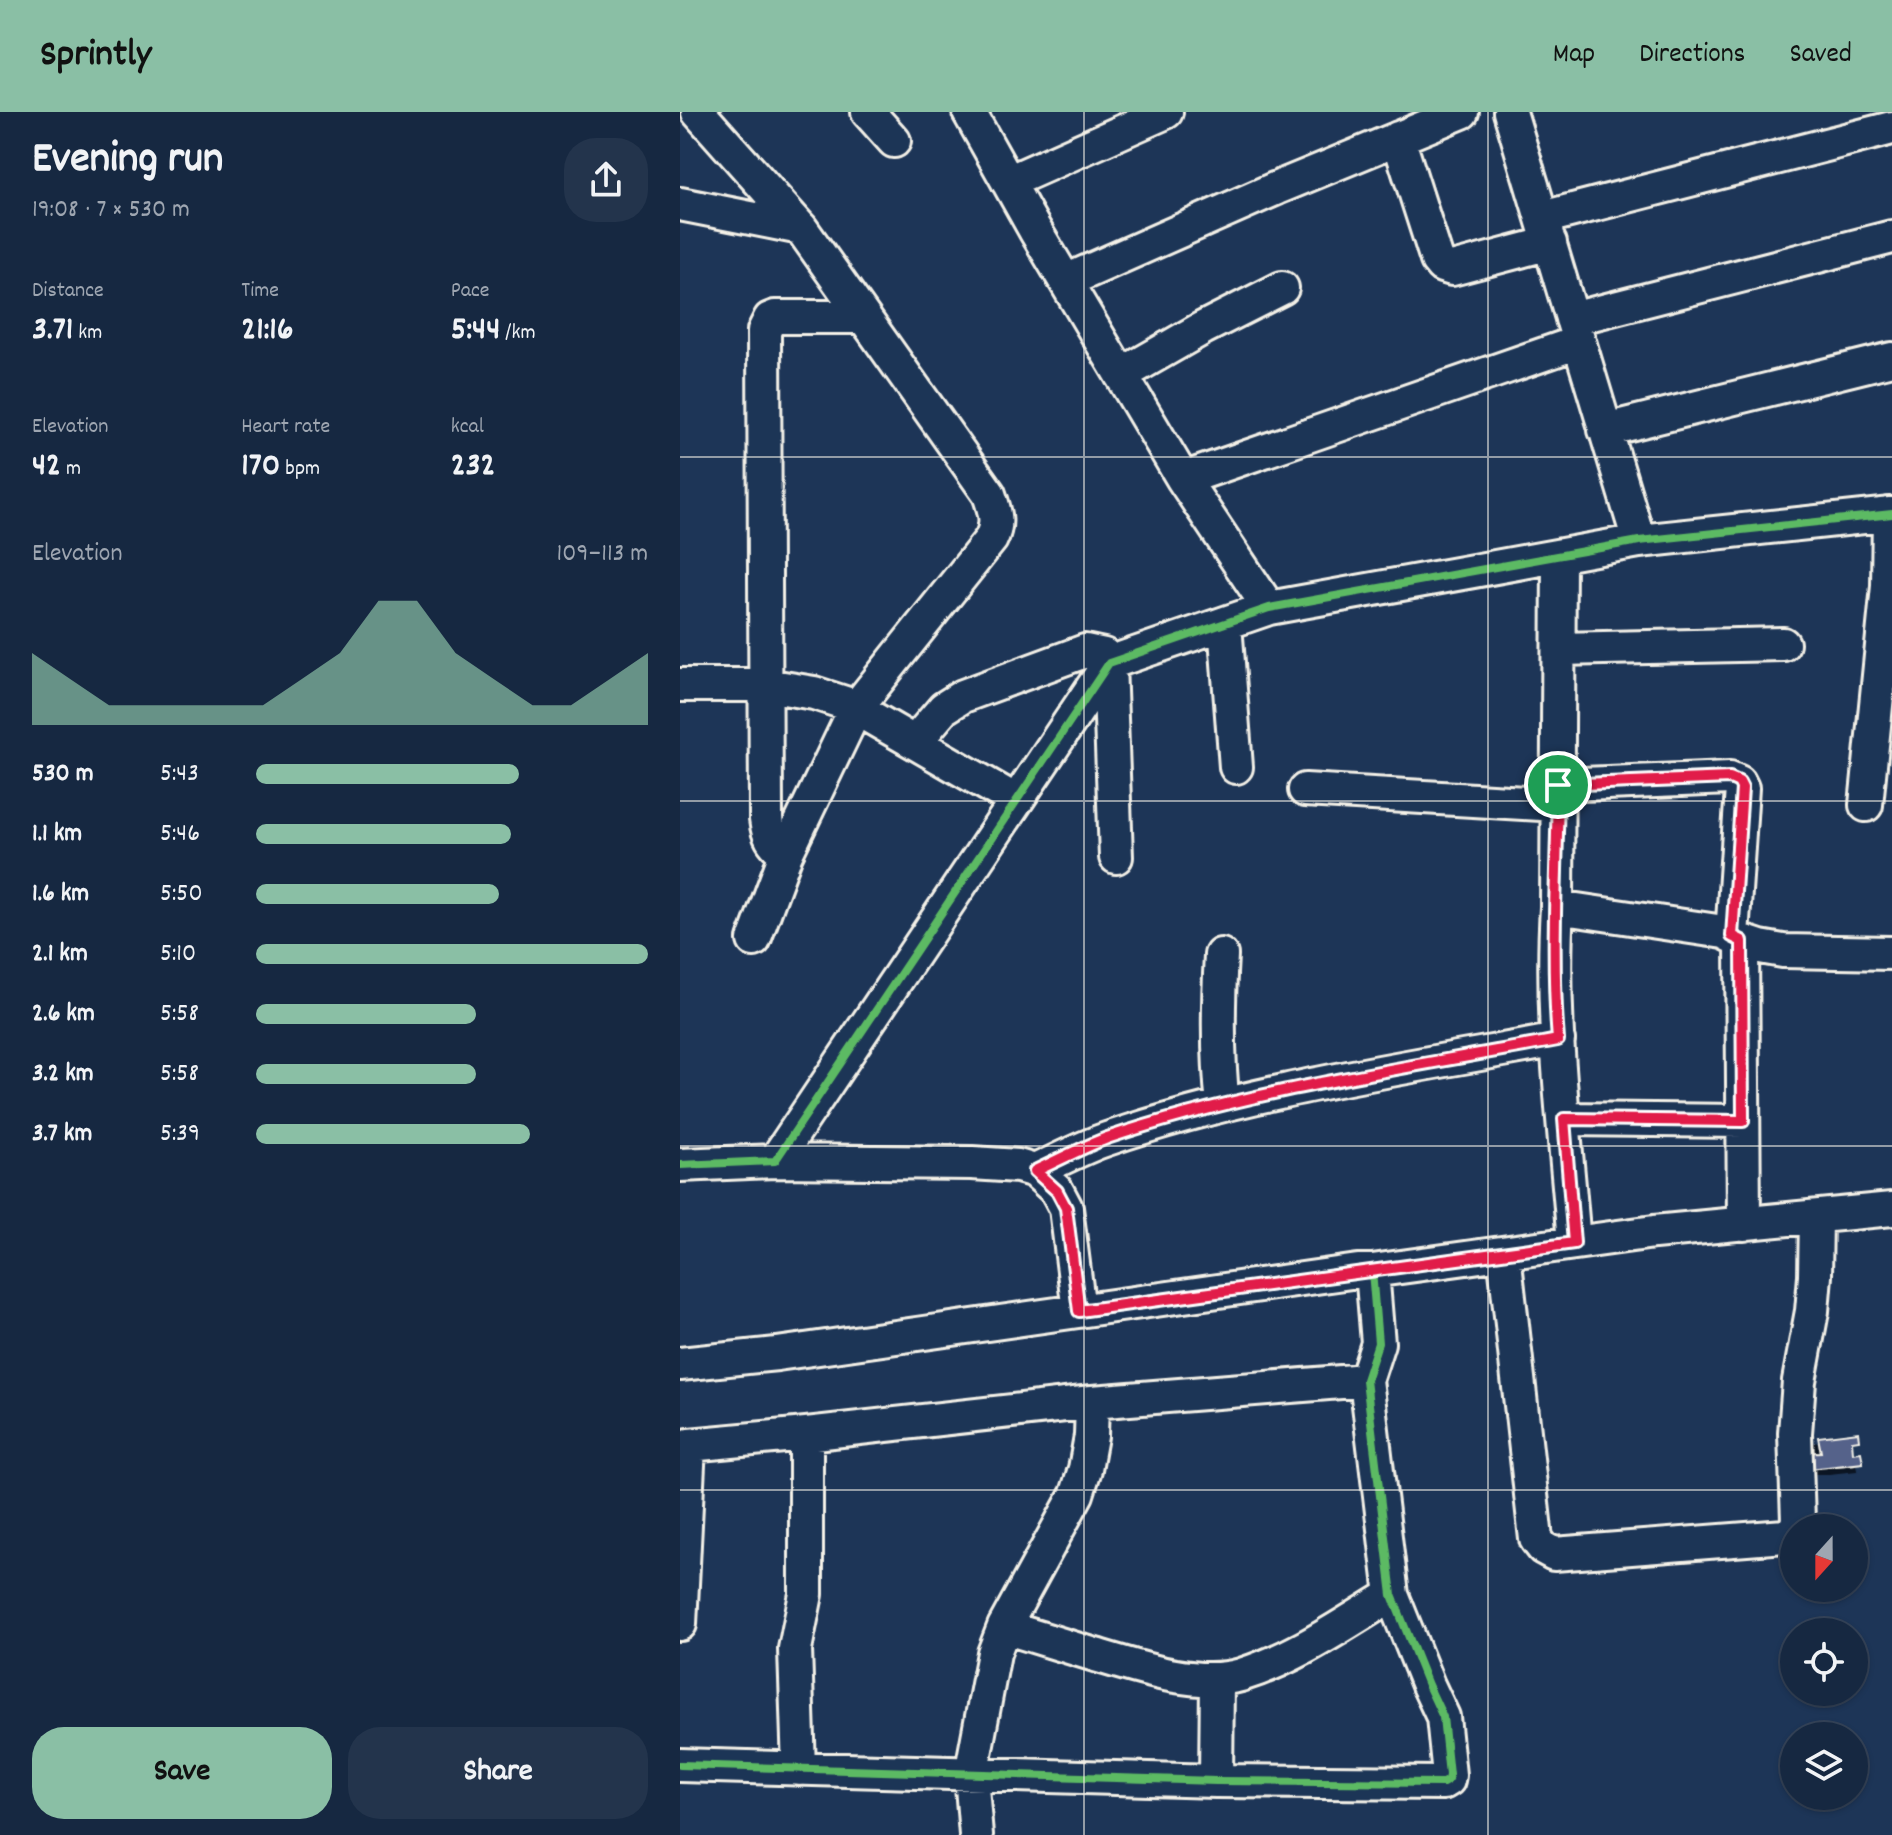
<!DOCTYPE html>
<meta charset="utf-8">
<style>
:root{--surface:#162841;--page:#23344c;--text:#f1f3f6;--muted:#9ea6b1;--line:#35445a;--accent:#8abfa5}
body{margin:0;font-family:Dekko,sans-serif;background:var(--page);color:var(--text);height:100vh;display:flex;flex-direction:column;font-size:30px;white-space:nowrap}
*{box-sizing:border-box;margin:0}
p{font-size:26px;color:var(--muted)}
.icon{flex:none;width:44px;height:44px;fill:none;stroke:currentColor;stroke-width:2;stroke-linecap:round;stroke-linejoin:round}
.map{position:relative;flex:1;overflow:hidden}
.side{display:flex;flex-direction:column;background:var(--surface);width:680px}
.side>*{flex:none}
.needle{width:52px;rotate:201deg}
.fabs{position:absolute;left:1100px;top:1402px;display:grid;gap:16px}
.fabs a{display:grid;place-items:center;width:88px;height:88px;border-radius:50%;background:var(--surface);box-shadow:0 2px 6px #0004,0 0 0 2px var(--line);font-size:40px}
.pin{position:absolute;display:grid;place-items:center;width:68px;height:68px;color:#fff;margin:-34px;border:4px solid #fff;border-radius:50%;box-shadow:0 2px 8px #0007}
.round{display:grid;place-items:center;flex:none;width:84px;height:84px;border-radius:32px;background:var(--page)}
.summary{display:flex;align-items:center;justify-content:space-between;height:136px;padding:0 32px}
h1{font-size:44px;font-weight:700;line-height:60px}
.figures{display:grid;grid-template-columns:repeat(3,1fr);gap:12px;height:136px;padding:8px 32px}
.figures div{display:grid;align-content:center}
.figures b{font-size:34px;font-weight:700}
.figures small{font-size:22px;font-weight:400}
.figures p{font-size:22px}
.chart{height:224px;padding:16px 32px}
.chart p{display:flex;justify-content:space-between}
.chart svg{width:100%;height:144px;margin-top:8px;fill:var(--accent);opacity:.7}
.action{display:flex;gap:16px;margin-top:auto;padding:16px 32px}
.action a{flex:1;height:92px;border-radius:32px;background:var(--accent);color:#111;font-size:32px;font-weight:700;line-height:92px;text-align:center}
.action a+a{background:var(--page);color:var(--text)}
ul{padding:0 32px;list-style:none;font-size:26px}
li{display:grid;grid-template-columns:128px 96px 1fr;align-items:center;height:60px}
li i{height:20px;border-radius:10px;background:var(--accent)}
header{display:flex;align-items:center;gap:48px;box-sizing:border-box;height:112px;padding:0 40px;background:var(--accent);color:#111}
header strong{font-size:38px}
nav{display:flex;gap:44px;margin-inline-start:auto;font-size:28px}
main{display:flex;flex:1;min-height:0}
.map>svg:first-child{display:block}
.building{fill:#55628a;stroke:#f4f1e8;stroke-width:2;filter:url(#shadow)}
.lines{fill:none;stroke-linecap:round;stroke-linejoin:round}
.street-casing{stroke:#f4f1e8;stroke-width:38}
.street{stroke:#1d3557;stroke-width:32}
.cycleway-casing{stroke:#1d3557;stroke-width:13}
.cycleway{stroke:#5cba63;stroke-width:8}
.route-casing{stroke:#fff;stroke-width:16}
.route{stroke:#e11d48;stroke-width:10}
.grid{fill:none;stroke:#f4f1e8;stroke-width:2;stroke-opacity:0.55}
</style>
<header>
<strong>Sprintly</strong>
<nav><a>Map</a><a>Directions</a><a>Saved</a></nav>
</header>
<main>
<section class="side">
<div class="summary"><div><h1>Evening run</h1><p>19:08 · 7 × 530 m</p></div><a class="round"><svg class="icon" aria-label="share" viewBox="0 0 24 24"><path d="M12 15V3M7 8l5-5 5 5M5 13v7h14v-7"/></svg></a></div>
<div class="figures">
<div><p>Distance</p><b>3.71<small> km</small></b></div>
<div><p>Time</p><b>21:16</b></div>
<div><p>Pace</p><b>5:44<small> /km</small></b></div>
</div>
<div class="figures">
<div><p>Elevation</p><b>42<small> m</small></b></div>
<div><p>Heart rate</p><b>170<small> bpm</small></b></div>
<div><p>kcal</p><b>232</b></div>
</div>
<div class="chart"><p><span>Elevation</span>109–113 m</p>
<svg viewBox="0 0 160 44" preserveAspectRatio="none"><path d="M0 44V22L10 30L20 38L30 38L40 38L50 38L60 38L70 30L80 22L90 6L100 6L110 22L120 30L130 38L140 38L150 30L160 22V44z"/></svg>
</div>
<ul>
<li><b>530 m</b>5:43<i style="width:67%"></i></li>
<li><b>1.1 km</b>5:46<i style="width:65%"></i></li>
<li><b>1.6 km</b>5:50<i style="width:62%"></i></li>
<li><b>2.1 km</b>5:10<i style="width:100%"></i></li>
<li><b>2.6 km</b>5:58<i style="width:56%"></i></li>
<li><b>3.2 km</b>5:58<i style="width:56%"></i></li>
<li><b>3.7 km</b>5:39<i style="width:70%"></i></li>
</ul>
<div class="action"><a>Save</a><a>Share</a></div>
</section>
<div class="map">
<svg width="1212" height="1723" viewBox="0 0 1212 1723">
<defs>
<filter id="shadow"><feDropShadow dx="-7" dy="7" stdDeviation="0" flood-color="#0009"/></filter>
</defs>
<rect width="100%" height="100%" fill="#1d3557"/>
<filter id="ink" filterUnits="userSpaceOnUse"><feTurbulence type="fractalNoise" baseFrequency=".0125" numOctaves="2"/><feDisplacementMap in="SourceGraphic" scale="16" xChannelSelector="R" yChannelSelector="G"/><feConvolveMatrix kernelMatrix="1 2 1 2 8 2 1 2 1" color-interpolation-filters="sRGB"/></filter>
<g filter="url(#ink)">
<path class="building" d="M1178,1320L1179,1328L1172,1329L1173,1341L1181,1340L1183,1351L1120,1358L1118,1341L1141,1340L1138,1325Z"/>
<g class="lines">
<g class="street-casing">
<path id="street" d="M18,0L121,116L309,382C315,399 319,411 311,427L176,596L106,742L74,828
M188,0L214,29
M289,0L355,118L503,367L589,496
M830,0L959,429
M718,26L757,148L762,154L772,157L870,131
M328,70L486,0
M0,92L121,116
M862,106L1212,16
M386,169L597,76L782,0
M892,207L1212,125
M441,263L523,216L602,176
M925,318L1212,247
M503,367L899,230
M879,444L877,795C870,907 885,1020 894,1131
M545,512L556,655
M879,537L1103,532
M0,573H85L134,581L168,592L336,689
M235,630L264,596L283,584L405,539L424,543L429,551L436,745
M878,673L1050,666L1059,670L1062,676L1052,824
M625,678L878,693
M1186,693L1208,474L1209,402
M106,742C92,731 88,724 86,707L84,219L90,207L95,205H183
M877,795L1044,820L1062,829L1080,835L1103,839L1212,841
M1062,829L1064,1112
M541,843C538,894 537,942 543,992
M884,1007L1063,1009
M95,1049L292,1051L338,1054L355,1059L377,1079L386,1096L399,1199
M0,1053L95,1049L429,551L589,496L959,429L1212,402
M355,1059C379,1048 403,1035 427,1027C573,977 727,956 878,928
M824,1141L856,1427L863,1436L874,1442L1105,1424L1114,1418
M0,1252L97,1242L678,1159H692L974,1120L1212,1097
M0,1335L9,1333L126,1322L412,1290L686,1268
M1115,1416L1118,1409L1115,1321L1119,1269L1132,1199L1135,1164L1136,1105
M0,1512L9,1333
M324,1515C353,1524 383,1533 412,1542C456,1555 516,1576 561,1563C616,1546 664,1512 712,1483
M0,1653L536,1669L763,1671L768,1668L769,1663L763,1605L748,1573L712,1483L686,1268L698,1231L692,1159
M119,1657L115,1537L126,1482V1322
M536,1669L537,1567
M296,1723L291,1663L314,1541L324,1515L397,1382L405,1357L411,1324L412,1290"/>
</g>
<use href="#street" class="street"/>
<g class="cycleway-casing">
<path id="cycleway" d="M0,1053L95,1049L429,551L589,496L959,429L1212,402
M0,1653L536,1669L763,1671L768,1668L769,1663L763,1605L748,1573L712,1483L686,1268L698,1231L692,1159"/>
</g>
<use href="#cycleway" class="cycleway"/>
</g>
</g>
<g class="lines" filter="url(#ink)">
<g class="route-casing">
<path id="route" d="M1050,666L1059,670L1062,676L1052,824L1062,829L1063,1009L884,1007L894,1131L399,1199L386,1096L377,1079L355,1059C379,1048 403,1035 427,1026C573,977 727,956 878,928C871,843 877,758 878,673Z"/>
</g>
<use href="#route" class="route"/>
</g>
<path class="grid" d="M404,0V1723M808,0V1723M0,345H1212M0,689H1212M0,1034H1212M0,1378H1212"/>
</svg>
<div class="fabs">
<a><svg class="needle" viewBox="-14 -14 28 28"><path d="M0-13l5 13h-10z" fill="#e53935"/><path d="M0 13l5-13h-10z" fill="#9ea6b1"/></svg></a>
<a><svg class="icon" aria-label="locate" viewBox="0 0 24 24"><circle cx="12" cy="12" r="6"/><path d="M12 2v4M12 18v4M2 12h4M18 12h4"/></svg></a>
<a><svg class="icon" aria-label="layers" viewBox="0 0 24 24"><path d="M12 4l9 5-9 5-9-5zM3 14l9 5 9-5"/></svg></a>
</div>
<div class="pin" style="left:878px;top:673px;background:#1e9e55"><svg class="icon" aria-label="arrive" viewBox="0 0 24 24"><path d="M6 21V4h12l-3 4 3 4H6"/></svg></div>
</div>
</main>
